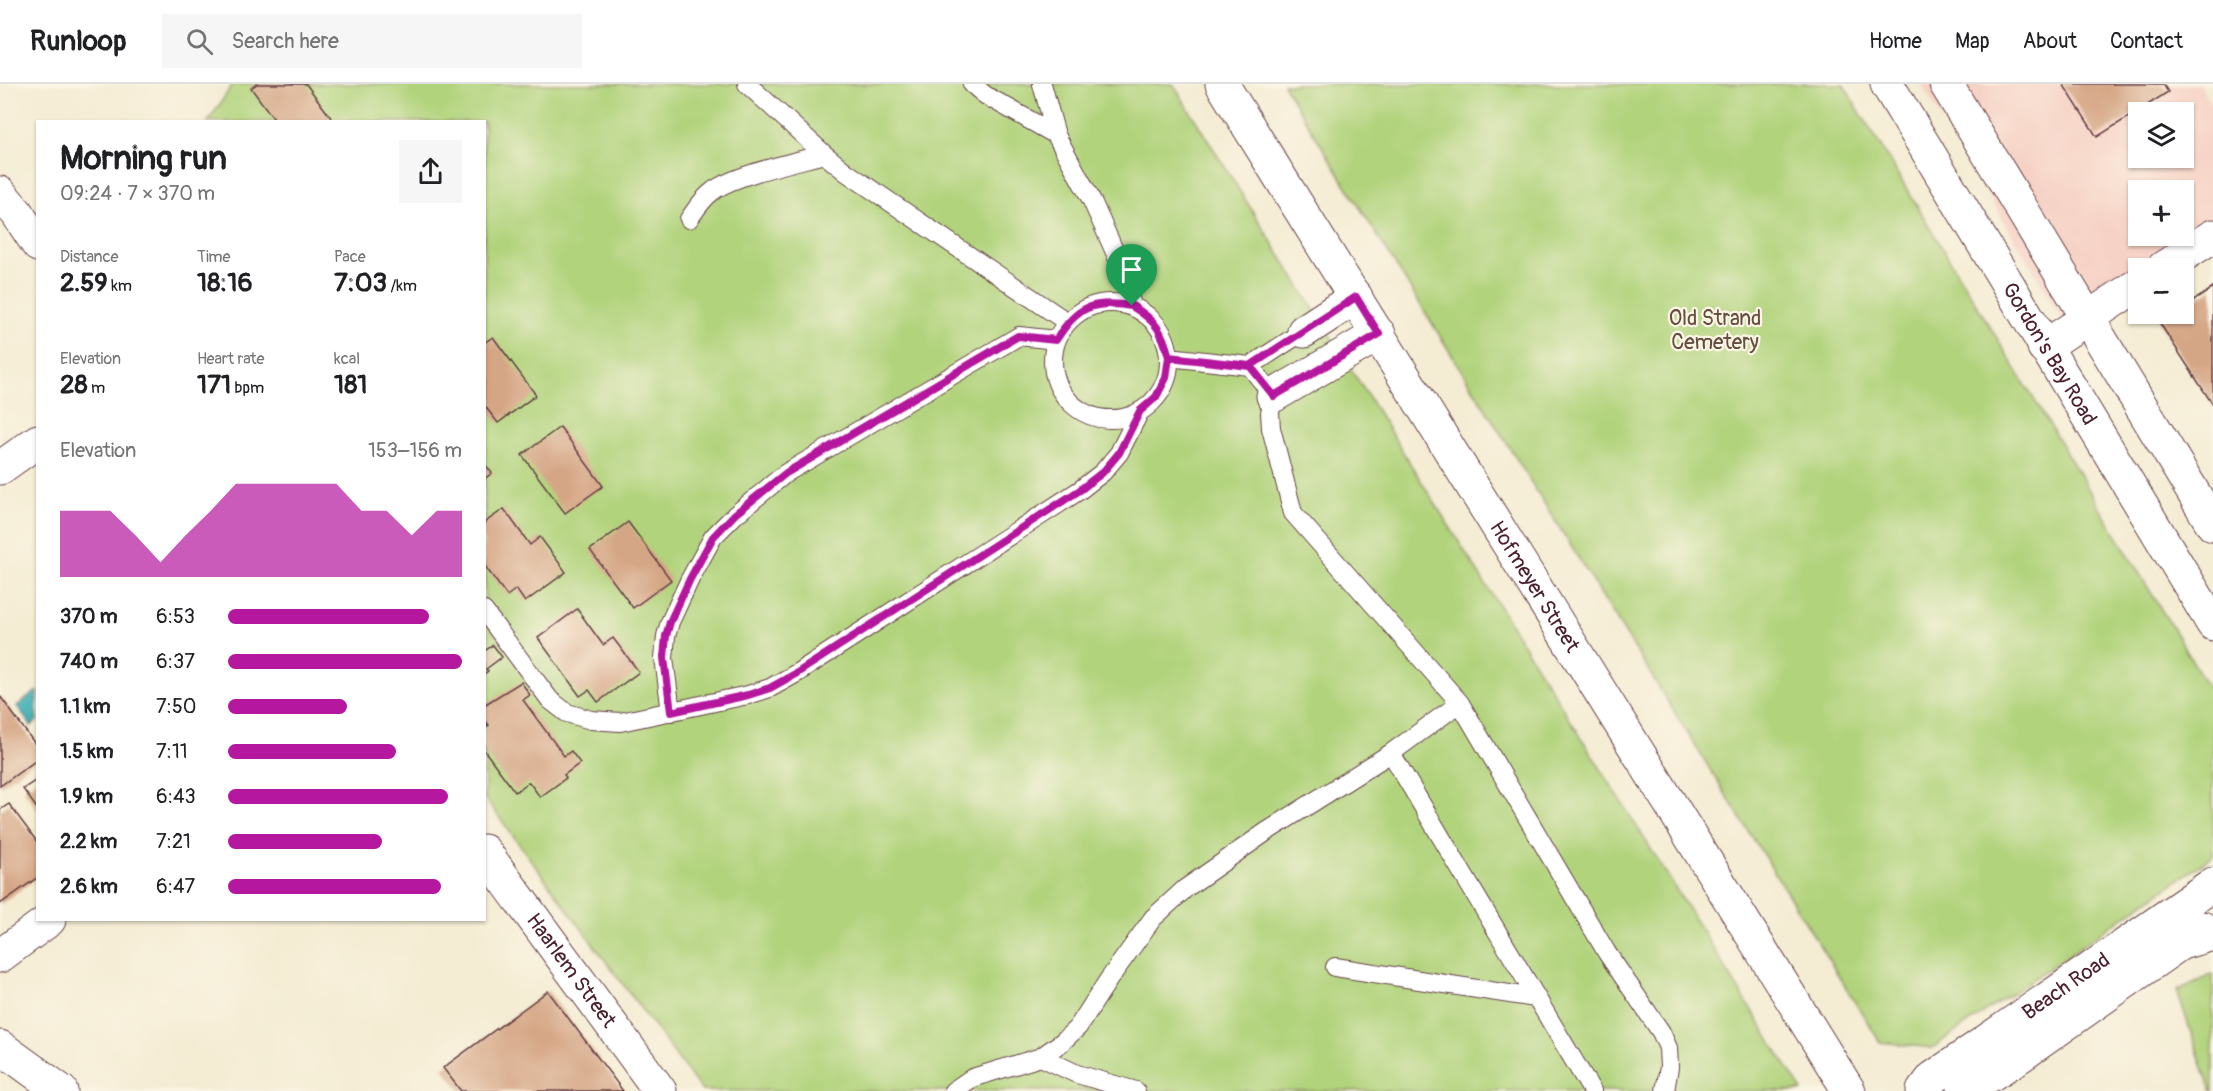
<!DOCTYPE html>
<meta charset="utf-8">
<style>
:root{--surface:#fff;--page:#f6f6f6;--text:#202124;--muted:#757577;--line:#e0e0e0;--accent:#b5179e}
body{margin:0;font-family:Pangolin,sans-serif;background:var(--page);color:var(--text);height:100vh;display:flex;flex-direction:column;font-size:22px;white-space:nowrap}
*{box-sizing:border-box;margin:0}
p{font-size:20px;color:var(--muted)}
.icon{flex:none;width:33px;height:33px;fill:none;stroke:currentColor;stroke-width:2;stroke-linecap:round;stroke-linejoin:round}
.map{position:relative;flex:1;overflow:hidden}
.side{position:absolute;left:36px;top:36px;width:450px;height:801px;display:flex;flex-direction:column;background:var(--surface);border-radius:0px;box-shadow:0 2px 4px #0004}
.side>*{flex:none}
.fabs{position:absolute;left:2128px;top:18px;display:grid;gap:12px}
.fabs a{display:grid;place-items:center;width:66px;height:66px;border-radius:0px;background:var(--surface);box-shadow:0 2px 4px #0004;font-size:30px}
.pin{position:absolute;display:grid;place-items:center;width:51px;height:51px;color:#fff;margin:-62px -26px;border-radius:50% 50% 50% 0;rotate:-45deg;box-shadow:0 0 6px #0007}
.pin .icon{rotate:45deg}
.round{display:grid;place-items:center;flex:none;width:63px;height:63px;border-radius:0px;background:var(--page)}
.summary{display:flex;align-items:center;justify-content:space-between;height:102px;padding:0 24px}
h1{font-size:33px;font-weight:700;line-height:45px}
.stats{display:grid;grid-template-columns:repeat(3,1fr);gap:9px;height:102px;padding:6px 24px}
.stats div{display:grid;align-content:center}
.stats b{font-size:26px;font-weight:700}
.stats small{font-size:16px;font-weight:400}
.stats p{font-size:16px}
.chart{height:168px;padding:12px 24px}
.chart p{display:flex;justify-content:space-between}
.chart svg{width:100%;height:108px;margin-top:6px;fill:var(--accent);opacity:.7}
ul{padding:0 24px;list-style:none;font-size:20px}
li{display:grid;grid-template-columns:96px 72px 1fr;align-items:center;height:45px}
li i{height:15px;border-radius:8px;background:var(--accent)}
header{display:flex;align-items:center;gap:36px;box-sizing:border-box;height:84px;padding:0 30px;background:var(--surface);border-bottom:2px solid var(--line)}
header strong{font-size:28px}
nav{display:flex;gap:33px;margin-inline-start:auto;font-size:21px}
.search{width:420px;height:54px;background:var(--page);display:flex;align-items:center;gap:15px;box-sizing:border-box;padding:0 21px;border-radius:0px;color:var(--muted);font-size:22px}
.map>svg:first-child{display:block}
.built{fill:#f6d1c5;fill-rule:evenodd}
.green{fill:#b1d37b;stroke:#7e7953;stroke-width:1.5}
.water{fill:#3badb4;stroke:#426670;stroke-width:1.5}
.building{fill:#d5a685}
.lines{fill:none;stroke-linecap:round;stroke-linejoin:round}
.service-casing{stroke:#643e44;stroke-width:20}
.minor-casing{stroke:#643e44;stroke-width:35}
.tertiary-casing{stroke:#643e44;stroke-width:35}
.primary-casing{stroke:#643e44;stroke-width:35}
.service{stroke:#fff;stroke-width:18}
.minor{stroke:#fff;stroke-width:33}
.tertiary{stroke:#fff;stroke-width:33}
.primary{stroke:#fff;stroke-width:33}
.route-casing{stroke:#fff;stroke-width:12}
.route{stroke:#b5179e;stroke-width:8}
.labels{text-anchor:middle;dominant-baseline:central;stroke-width:4.5;stroke-linejoin:round;paint-order:stroke}
.park-label{font-size:21px;fill:#644c3f;stroke:#fcf5e5}
.street-label{font-size:21px;fill:#4a1f2b;stroke:#fcf5e5}
</style>
<header>
<strong>Runloop</strong>
<div class="search"><svg class="icon" aria-label="search" viewBox="0 0 24 24"><circle cx="10" cy="10" r="6"/><path d="M15 15l6 6"/></svg>Search here</div>
<nav><a>Home</a><a>Map</a><a>About</a><a>Contact</a></nav>
</header>
<div class="map">
<svg width="2213" height="1007" viewBox="0 0 2213 1007">
<rect width="100%" height="100%" fill="#fcf5e5"/>
<filter id="ink" filterUnits="userSpaceOnUse"><feTurbulence type="fractalNoise" baseFrequency=".0167" numOctaves="2"/><feDisplacementMap in="SourceGraphic" scale="12" xChannelSelector="R" yChannelSelector="G"/><feConvolveMatrix kernelMatrix="1 2 1 2 8 2 1 2 1" color-interpolation-filters="sRGB"/></filter>
<filter id="wash" filterUnits="userSpaceOnUse"><feTurbulence type="fractalNoise" baseFrequency=".008" numOctaves="4" result="noise"/><feDisplacementMap in="SourceGraphic" scale="24" xChannelSelector="R" yChannelSelector="G"/><feGaussianBlur stdDeviation="1.35" result="paint"/><feColorMatrix in="noise" values="0 0 0 0 0 0 0 0 0 0 0 0 0 0 0 0 0 1.4 0 .05"/><feComposite in="paint" operator="in"/></filter>
<g filter="url(#wash)">
<rect width="100%" height="100%" fill="#f4ecd3"/>
<path class="built" d="M1921,0H2199L2213,21V148L2159,184H2139L2068,244ZM2139,28H2184V74H2139ZM2139,106H2184V152H2139Z"/>
<path class="green" d="M233,0H1173L1802,1007H702L485,714L484,38H208Z
M1283,0H1843L2213,611V772L1932,964L1880,958Z
M2213,890V1007H2211L2177,907Z"/>
<path class="water" d="M37,607V637L31,642L17,622Z"/>
<g id="blocks">
<path class="building" d="M257,0H306L332,35L329,38H276L251,4Z
M2063,0H2163L2168,8L2097,53Z
M2213,204V321L2159,238L2173,230H2184V223Z
M493,253L536,311L498,339L484,321V259Z
M560,343L603,402L565,429L522,371Z
M484,379L492,389L484,395Z
M504,425L530,461L540,453L566,488L525,518L516,505L507,512L484,481V439Z
M628,438L671,496L633,524L590,466Z
M577,525L603,561L613,554L639,588L598,618L589,606L580,612L538,554Z
M493,561L502,573L486,585L488,587L484,590V564L486,566Z
M521,598L530,611L523,616L564,672L571,667L580,679L564,691L566,694L540,713L529,698L515,708L484,666V644L489,641L484,635V621Z
M0,612L38,664V675L0,702Z
M38,695V726L23,705Z
M9,720L38,759V793L0,820V726Z
M548,907L623,1007H461L443,984Z"/>
</g>
</g>
<g filter="url(#ink)">
<use href="#blocks" fill-opacity="0" stroke="#643e44" stroke-width="1.5"/>
<g class="lines">
<g class="service-casing">
<path id="service" d="M747,0L824,70L846,88L1067,238
M972,0L985,11L1056,51L1092,117L1114,166L1123,187L1132,222
M1042,0L1056,51
M689,135C696,125 703,114 713,107C734,91 795,78 824,70
M1053 277a58 58 0 1 1 116 0a58 58 0 1 1-116 0Z
M1169,273L1250,282L1273,312L1270,329L1271,344L1293,429L1460,619L1607,869L1661,948L1668,964L1669,983L1665,1007
M1250,282L1304,247
M484,527L550,616L567,629L591,636L620,638L748,611L770,604L797,589L1080,406L1103,388L1119,369L1140,327
M671,628L664,574L666,552L670,538L690,495L713,453L735,431L786,389L1019,252L1056,256
M1391,669L1592,1007
M1335,883L1536,914
M1041,973L1077,990L1136,1007
M953,1007L972,994L1041,973L1062,958L1078,943L1109,895L1153,834L1186,804L1266,748L1391,669L1460,619"/>
</g>
<g class="minor-casing">
<g id="minor">
<path id="s1" d="M1222,0L1849,1007"/>
<path d="M0,109L17,129L38,161"/>
<path d="M2163,184L2213,152"/>
<path d="M1304,247L1356,213"/>
<path d="M2044,263L2139,200"/>
<path d="M1273,312L1379,250"/>
<path d="M0,384L38,357"/>
<path id="s2" d="M484,767L660,1007"/>
<path d="M0,872L49,836"/>
</g>
</g>
<g class="tertiary-casing">
<g id="tertiary">
<path d="M0,963L61,1007"/>
<path id="s3" d="M1923,1007L1933,994L2213,800"/>
<path d="M1964,1007L2013,977L2202,844"/>
</g>
</g>
<g class="primary-casing">
<g id="primary">
<path id="s4" d="M1887,0L2213,540"/>
<path d="M1946,0L2213,441"/>
<path d="M2178,860L2213,850"/>
</g>
</g>
<use href="#service" class="service"/>
<use href="#minor" class="minor"/>
<use href="#tertiary" class="tertiary"/>
<use href="#primary" class="primary"/>
</g>
</g>
<g class="lines" filter="url(#ink)">
<g class="route-casing">
<path id="route" d="M1132,222C1093,216 1077,222 1056,256L1018,252L786,389L735,430L713,453L690,495L670,538L666,552L664,574L671,628L748,611L770,604L797,589L1080,406L1103,388L1119,369L1140,327L1156,313L1166,294L1169,273L1250,282L1274,312L1379,250L1356,213L1250,282L1169,273C1162,246 1156,237 1132,222"/>
</g>
<use href="#route" class="route"/>
</g>
<g class="labels">
<g class="park-label">
<text x="1715" y="234">Old Strand<tspan x="1715" dy="24">Cemetery</tspan></text>
</g>
<g class="street-label">
<text stroke="none"><textPath href="#s4" startOffset="315">Gordon's Bay Road</textPath></text>
<text stroke="none"><textPath href="#s1" startOffset="592">Hofmeyer Street</textPath></text>
<text stroke="none"><textPath href="#s2" startOffset="148">Haarlem Street</textPath></text>
<text stroke="none"><textPath href="#s3" startOffset="178">Beach Road</textPath></text>
</g>
</g>
</svg>
<div class="fabs">
<a><svg class="icon" aria-label="layers" viewBox="0 0 24 24"><path d="M12 4l9 5-9 5-9-5zM3 14l9 5 9-5"/></svg></a>
<a>+</a>
<a>−</a>
</div>
<div class="pin" style="left:1132px;top:222px;background:#1e9e55"><svg class="icon" aria-label="arrive" viewBox="0 0 24 24"><path d="M6 21V4h12l-3 4 3 4H6"/></svg></div>
<section class="side">
<div class="summary"><div><h1>Morning run</h1><p>09:24 · 7 × 370 m</p></div><a class="round"><svg class="icon" aria-label="share" viewBox="0 0 24 24"><path d="M12 15V3M7 8l5-5 5 5M5 13v7h14v-7"/></svg></a></div>
<div class="stats">
<div><p>Distance</p><b>2.59<small> km</small></b></div>
<div><p>Time</p><b>18:16</b></div>
<div><p>Pace</p><b>7:03<small> /km</small></b></div>
</div>
<div class="stats">
<div><p>Elevation</p><b>28<small> m</small></b></div>
<div><p>Heart rate</p><b>171<small> bpm</small></b></div>
<div><p>kcal</p><b>181</b></div>
</div>
<div class="chart"><p><span>Elevation</span>153–156 m</p>
<svg viewBox="0 0 160 44" preserveAspectRatio="none"><path d="M0 44V17L10 17L20 17L30 27L40 38L50 27L60 17L70 6L80 6L90 6L100 6L110 6L120 17L130 17L140 27L150 17L160 17V44z"/></svg>
</div>
<ul>
<li><b>370 m</b>6:53<i style="width:86%"></i></li>
<li><b>740 m</b>6:37<i style="width:100%"></i></li>
<li><b>1.1 km</b>7:50<i style="width:51%"></i></li>
<li><b>1.5 km</b>7:11<i style="width:72%"></i></li>
<li><b>1.9 km</b>6:43<i style="width:94%"></i></li>
<li><b>2.2 km</b>7:21<i style="width:66%"></i></li>
<li><b>2.6 km</b>6:47<i style="width:91%"></i></li>
</ul>
</section>
</div>
